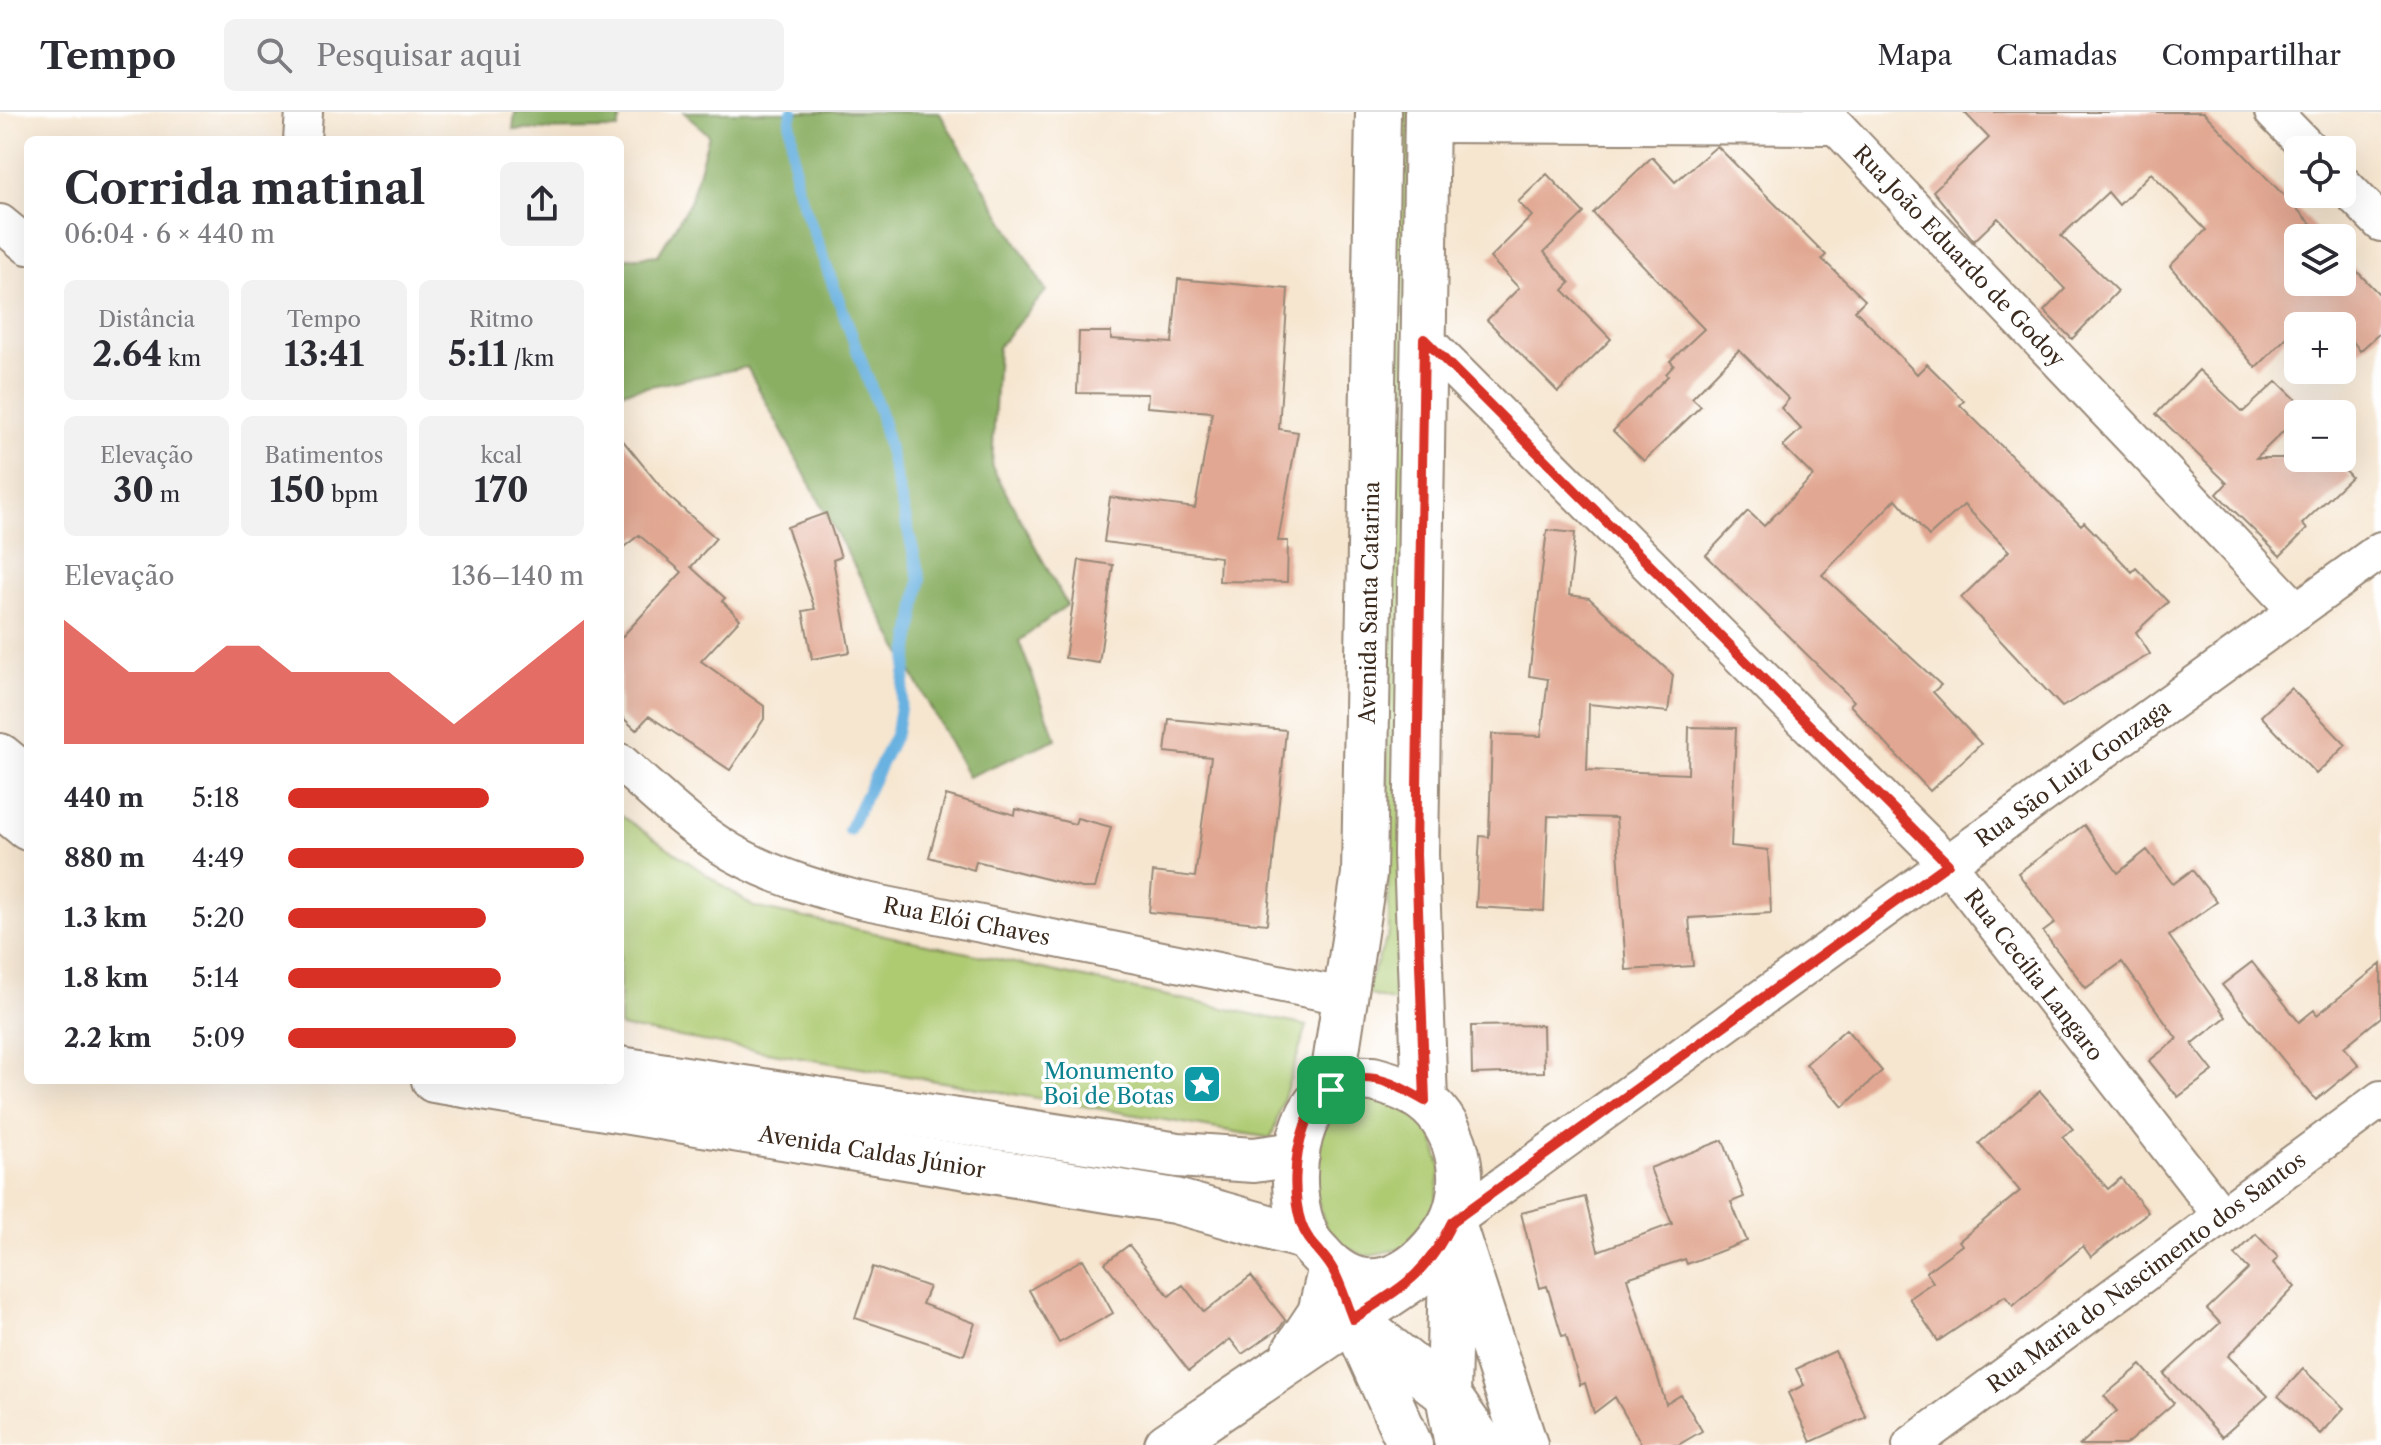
<!DOCTYPE html>
<html lang="pt">
<meta charset="utf-8">
<style>
:root{--surface:#fff;--page:#f2f2f3;--text:#2b2b33;--muted:#7c7c81;--line:#e1e1e2;--accent:#d93025}
body{margin:0;font-family:"Libre Caslon Text",serif;background:var(--page);color:var(--text);height:100vh;display:flex;flex-direction:column;font-size:30px;white-space:nowrap}
*{box-sizing:border-box;margin:0}
p{font-size:26px;color:var(--muted)}
.icon{flex:none;width:44px;height:44px;fill:none;stroke:currentColor;stroke-width:2;stroke-linecap:round;stroke-linejoin:round}
.map{position:relative;flex:1;overflow:hidden}
.panel{position:absolute;left:24px;top:24px;width:600px;height:948px;display:flex;flex-direction:column;background:var(--surface);border-radius:12px;box-shadow:0 8px 32px #0002}
.panel>*{flex:none}
.tools{position:absolute;left:2284px;top:24px;display:grid;gap:16px}
.tools a{display:grid;place-items:center;width:72px;height:72px;border-radius:12px;background:var(--surface);box-shadow:0 8px 32px #0002;font-size:40px}
.pin{position:absolute;display:grid;place-items:center;width:68px;height:68px;color:#fff;margin:-34px;border-radius:16px;box-shadow:0 4px 12px #0006}
.round{display:grid;place-items:center;flex:none;width:84px;height:84px;border-radius:12px;background:var(--page)}
.overview{display:flex;align-items:center;justify-content:space-between;height:136px;padding:0 40px}
h1{font-size:44px;font-weight:700;line-height:60px}
.figures{display:grid;grid-template-columns:repeat(3,1fr);gap:12px;height:136px;padding:8px 40px}
.figures div{display:grid;align-content:center;border-radius:12px;background:var(--page);text-align:center}
.figures b{font-size:34px;font-weight:700}
.figures small{font-size:22px;font-weight:400}
.figures p{font-size:22px}
.chart{height:224px;padding:16px 40px}
.chart p{display:flex;justify-content:space-between}
.chart svg{width:100%;height:144px;margin-top:8px;fill:var(--accent);opacity:.7}
ul{padding:0 40px;list-style:none;font-size:26px}
li{display:grid;grid-template-columns:128px 96px 1fr;align-items:center;height:60px}
li i{height:20px;border-radius:10px;background:var(--accent)}
header{display:flex;align-items:center;gap:48px;box-sizing:border-box;height:112px;padding:0 40px;background:var(--surface);border-bottom:2px solid var(--line)}
header strong{font-size:38px}
nav{display:flex;gap:44px;margin-inline-start:auto;font-size:28px}
.search{width:560px;height:72px;background:var(--page);display:flex;align-items:center;gap:20px;box-sizing:border-box;padding:0 28px;border-radius:12px;color:var(--muted);font-size:30px}
.map>svg:first-child{display:block}
.green{fill:#aecb72;stroke:#747a48;stroke-width:2}
.forest{fill:#8aaf64;stroke:#626c41;stroke-width:2}
.lines{fill:none;stroke-linecap:round;stroke-linejoin:round}
.stream{stroke:#68b1e0;stroke-width:12}
.building{fill:#e1a792}
.minor-casing{stroke:#988877;stroke-width:40}
.tertiary-casing{stroke:#988877;stroke-width:48}
.secondary-casing{stroke:#988877;stroke-width:48}
.primary-casing{stroke:#988877;stroke-width:48}
.minor{stroke:#fff;stroke-width:36}
.tertiary{stroke:#fff;stroke-width:44}
.secondary{stroke:#fff;stroke-width:44}
.primary{stroke:#fff;stroke-width:44}
.route-casing{stroke:#fff;stroke-width:16}
.route{stroke:#d93025;stroke-width:10}
.labels{text-anchor:middle;dominant-baseline:central;stroke-width:7;stroke-linejoin:round;paint-order:stroke}
.street-label{font-size:22px;fill:#3b2a1e;stroke:#fff}
.culture-label{font-size:22px;fill:#0d838f;stroke:#fff;text-anchor:end}
</style>
<header>
<strong>Tempo</strong>
<div class="search"><svg class="icon" aria-label="search" viewBox="0 0 24 24"><circle cx="10" cy="10" r="6"/><path d="M15 15l6 6"/></svg>Pesquisar aqui</div>
<nav><a>Mapa</a><a>Camadas</a><a>Compartilhar</a></nav>
</header>
<div class="map">
<svg width="2381" height="1333" viewBox="0 0 2381 1333">
<rect width="100%" height="100%" fill="#fff"/>
<filter id="ink" filterUnits="userSpaceOnUse"><feTurbulence type="fractalNoise" baseFrequency=".0125" numOctaves="2"/><feDisplacementMap in="SourceGraphic" scale="16" xChannelSelector="R" yChannelSelector="G"/><feConvolveMatrix kernelMatrix="1 2 1 2 8 2 1 2 1" color-interpolation-filters="sRGB"/></filter>
<filter id="wash" filterUnits="userSpaceOnUse"><feTurbulence type="fractalNoise" baseFrequency=".006" numOctaves="4" result="noise"/><feDisplacementMap in="SourceGraphic" scale="32" xChannelSelector="R" yChannelSelector="G"/><feGaussianBlur stdDeviation="1.8" result="paint"/><feColorMatrix in="noise" values="0 0 0 0 0 0 0 0 0 0 0 0 0 0 0 0 0 1.4 0 .05"/><feComposite in="paint" operator="in"/></filter>
<g filter="url(#wash)">
<rect width="100%" height="100%" fill="#f6e6d0"/>
<path class="green" d="M1393,0H1410L1405,893L1364,881L1389,821L1386,547Z
M620,703L754,795L1307,914L1271,1026L620,915Z
M1362,975L1427,1001L1441,1055L1434,1108L1405,1136L1365,1144L1340,1133L1326,1117L1315,1079L1317,1030L1335,990Z"/>
<path class="forest" d="M515,0H622L618,17L513,18Z
M684,0H939L1046,179L998,235L992,355L1067,493L1019,529L1056,627L968,665L747,255L620,280V147L658,143L690,90L709,23Z"/>
<g class="lines">
<path class="stream" d="M792,0L790,8L796,72L880,300L920,468L896,621L849,718"/>
</g>
<g id="blocks">
<path class="building" d="M1964,0H2203L2325,126H2298V170H2342V144L2381,184V220L2360,239L2342,214L2333,208L2327,214H2298L2256,256L2170,154L2206,118L2151,61L2119,93L2108,80L2061,124L2118,179L2072,227L2044,199L2065,177L1998,106L1974,129L1933,79L1989,26Z
M1717,34L1826,143L1822,147L1865,188L1855,198L1917,262L1927,252L1964,289L1960,293L2081,413L2084,410L2132,460L2136,456L2168,490L2136,520L2150,542L2062,595L1961,486L2009,439L1964,393L1929,424L1896,387L1822,463L1941,573L1933,580L1981,632L1930,679L1850,593L1854,589L1706,443L1748,399L1764,414L1813,364L1783,334L1801,317L1781,296L1789,287L1739,238L1692,286L1701,294L1644,349L1613,319L1668,264L1666,262L1674,253L1670,249L1704,217L1593,101L1652,45L1675,70Z
M1547,62L1584,101L1544,140L1570,171L1563,178L1611,227L1558,280L1487,208L1519,176L1490,146L1532,104L1518,90Z
M1178,167L1288,177L1279,317L1298,320L1278,429H1288L1287,470L1219,469L1220,445L1104,430L1110,385L1195,396L1212,300L1147,295L1148,282L1077,281L1079,220H1111V227L1172,231Z
M2199,258L2243,300L2277,269L2306,297L2256,346H2334L2351,365L2302,412L2307,417L2280,444L2217,382L2227,371L2156,302Z
M620,325L668,384L716,426L691,455L725,486L722,489L740,507L701,549L764,594V607L730,658L649,604L636,618L620,603V527L682,460L639,423L620,438Z
M826,401L841,445L833,448L850,540L812,547L803,499L815,497L787,415Z
M1547,418L1575,421L1569,483L1589,486L1673,563L1668,600L1589,592L1587,658L1688,662L1689,615L1736,616L1731,734L1768,738L1771,801L1689,806L1693,854L1626,858L1616,706L1548,704L1544,799L1476,795L1480,724L1489,725L1492,622L1541,624L1548,567L1529,564Z
M1079,448L1113,453L1099,551L1065,546Z
M2291,576L2346,633L2316,662L2261,604Z
M1169,607L1286,618L1267,812L1149,800L1153,760L1195,765L1211,645L1165,640Z
M946,683L1015,703L1016,697L1075,712L1077,706L1111,715L1095,776H1082L976,749L974,758L929,745Z
M2084,713L2118,761L2147,738L2173,772L2192,758L2217,790L2169,824L2226,905L2192,932L2213,959L2178,985L2149,949L2177,927L2122,850L2086,876L2043,820L2055,811L2018,761Z
M2252,850L2299,910L2314,898L2317,903L2381,852V905L2344,935L2359,953L2316,988L2222,873Z
M1543,913L1544,960L1472,962L1471,914Z
M1846,917L1882,959L1843,995L1806,952Z
M2040,979L2073,1017L2062,1025L2108,1077L2121,1066L2148,1100L2091,1145L2083,1134L2013,1194L2005,1184L1938,1229L1909,1186L1933,1170L1926,1160L1962,1133L1959,1129L2020,1079L1979,1031Z
M1723,1028L1744,1085L1731,1090L1747,1129L1687,1152L1685,1147L1627,1166L1666,1292L1681,1283L1702,1319L1678,1333H1642L1615,1285L1594,1301L1585,1271L1580,1273L1566,1223L1562,1224L1547,1174L1540,1176L1521,1101L1585,1085L1598,1139L1672,1112L1650,1056Z
M2256,1122L2278,1145L2273,1151L2295,1175L2228,1244L2268,1284L2222,1325L2164,1262L2220,1211L2207,1197L2249,1157L2235,1143Z
M1129,1133L1169,1184L1183,1173L1204,1200L1251,1164L1285,1208L1279,1217L1242,1242L1230,1227L1189,1259L1105,1151Z
M1083,1147L1113,1201L1059,1231L1029,1178Z
M873,1155L929,1175L922,1192L975,1211L964,1243L855,1206Z
M1835,1239L1866,1305L1811,1330L1788,1281L1804,1273L1796,1257Z
M2141,1253L2174,1291L2125,1333H2080L2117,1299L2104,1284Z
M2303,1257L2344,1296L2320,1322L2278,1284Z"/>
</g>
</g>
<g filter="url(#ink)">
<use href="#blocks" fill-opacity="0" stroke="#988877" stroke-width="2"/>
<g class="lines">
<g class="minor-casing">
<g id="minor">
<path d="M2273,0L2310,38"/>
<path id="s1" d="M1427,12L1836,14L2297,499"/>
<path d="M302,28L304,0"/>
<path d="M2342,71L2381,111"/>
<path d="M0,111L28,134"/>
<path id="s2" d="M1424,227L1948,752L2222,1104"/>
<path id="s3" d="M620,650C659,685 699,725 746,748C781,766 818,777 856,787L1348,885"/>
<path id="s4" d="M1452,1110L2381,438"/>
<path id="s5" d="M1911,1333L2381,987"/>
</g>
</g>
<g class="tertiary-casing">
<path id="tertiary" d="M1454,1115L1525,1333
M1294,1240L1320,1201L1331,1155
M1448,1283L1483,1333
M1167,1333L1353,1207"/>
</g>
<g class="secondary-casing">
<g id="secondary">
<path d="M0,644L28,667"/>
<path d="M0,693L28,716"/>
<path d="M620,957L1178,1043L1254,1048L1297,1042"/>
<path id="s6" d="M434,968L1175,1089L1307,1126"/>
</g>
</g>
<g class="primary-casing">
<g id="primary">
<path d="M1373,967C1391,972 1408,977 1423,988C1462,1016 1472,1082 1445,1120C1414,1166 1363,1192 1321,1143C1315,1137 1309,1131 1306,1123C1285,1078 1291,985 1349,968C1356,966 1366,967 1373,967Z"/>
<path id="s7" d="M1331,978L1364,762L1378,0"/>
<path d="M1425,989L1416,742L1427,0"/>
<path d="M1452,1110L1448,1283L1457,1333"/>
<path d="M1414,1166L1353,1207L1448,1283"/>
<path d="M1356,1213L1410,1333"/>
</g>
</g>
<use href="#minor" class="minor"/>
<use href="#tertiary" class="tertiary"/>
<use href="#secondary" class="secondary"/>
<use href="#primary" class="primary"/>
</g>
</g>
<g class="lines" filter="url(#ink)">
<g class="route-casing">
<path id="route" d="M1424,227L1948,752L1452,1110C1426,1164 1402,1175 1353,1207C1346,1190 1341,1171 1332,1156C1322,1139 1307,1130 1301,1111C1285,1061 1301,955 1375,967C1393,970 1409,980 1425,989L1416,742Z"/>
</g>
<use href="#route" class="route"/>
</g>
<defs>
<g id="sight-square" transform="scale(2)"><rect x="-9" y="-9" width="18" height="18" rx="4" fill="#0f9aa8" stroke="#fff"/><path d="M0-6L1.8-2.2L6-1.7L2.9 1.2L3.7 5.4L0 3.3L-3.7 5.4L-2.9 1.2L-6-1.7L-1.8-2.2Z" fill="#fff"/></g>
</defs>
<g fill-rule="evenodd">
<use href="#sight-square" x="1202" y="972"/>
</g>
<g class="labels">
<g class="street-label">
<text stroke="none"><textPath href="#s1" startOffset="588">Rua João Eduardo de Godoy</textPath></text>
<text stroke="none"><textPath href="#s7" startOffset="490">Avenida Santa Catarina</textPath></text>
<text stroke="none"><textPath href="#s4" startOffset="766">Rua São Luiz Gonzaga</textPath></text>
<text stroke="none"><textPath href="#s3" startOffset="390">Rua Elói Chaves</textPath></text>
<text stroke="none"><textPath href="#s2" startOffset="882">Rua Cecília Langaro</textPath></text>
<text stroke="none"><textPath href="#s6" startOffset="444">Avenida Caldas Júnior</textPath></text>
<text stroke="none"><textPath href="#s5" startOffset="292">Rua Maria do Nascimento dos Santos</textPath></text>
</g>
<g class="culture-label">
<text x="1174" y="959">Monumento<tspan x="1174" dy="25">Boi de Botas</tspan></text>
</g>
</g>
</svg>
<div class="tools">
<a><svg class="icon" aria-label="locate" viewBox="0 0 24 24"><circle cx="12" cy="12" r="6"/><path d="M12 2v4M12 18v4M2 12h4M18 12h4"/></svg></a>
<a><svg class="icon" aria-label="layers" viewBox="0 0 24 24"><path d="M12 4l9 5-9 5-9-5zM3 14l9 5 9-5"/></svg></a>
<a>+</a>
<a>−</a>
</div>
<div class="pin" style="left:1331px;top:978px;background:#1e9e55"><svg class="icon" aria-label="arrive" viewBox="0 0 24 24"><path d="M6 21V4h12l-3 4 3 4H6"/></svg></div>
<section class="panel">
<div class="overview"><div><h1>Corrida matinal</h1><p>06:04 · 6 × 440 m</p></div><a class="round"><svg class="icon" aria-label="share" viewBox="0 0 24 24"><path d="M12 15V3M7 8l5-5 5 5M5 13v7h14v-7"/></svg></a></div>
<div class="figures">
<div><p>Distância</p><b>2.64<small> km</small></b></div>
<div><p>Tempo</p><b>13:41</b></div>
<div><p>Ritmo</p><b>5:11<small> /km</small></b></div>
</div>
<div class="figures">
<div><p>Elevação</p><b>30<small> m</small></b></div>
<div><p>Batimentos</p><b>150<small> bpm</small></b></div>
<div><p>kcal</p><b>170</b></div>
</div>
<div class="chart"><p><span>Elevação</span>136–140 m</p>
<svg viewBox="0 0 160 44" preserveAspectRatio="none"><path d="M0 44V6L10 14L20 22L30 22L40 22L50 14L60 14L70 22L80 22L90 22L100 22L110 30L120 38L130 30L140 22L150 14L160 6V44z"/></svg>
</div>
<ul>
<li><b>440 m</b>5:18<i style="width:68%"></i></li>
<li><b>880 m</b>4:49<i style="width:100%"></i></li>
<li><b>1.3 km</b>5:20<i style="width:67%"></i></li>
<li><b>1.8 km</b>5:14<i style="width:72%"></i></li>
<li><b>2.2 km</b>5:09<i style="width:77%"></i></li>
</ul>
</section>
</div>
